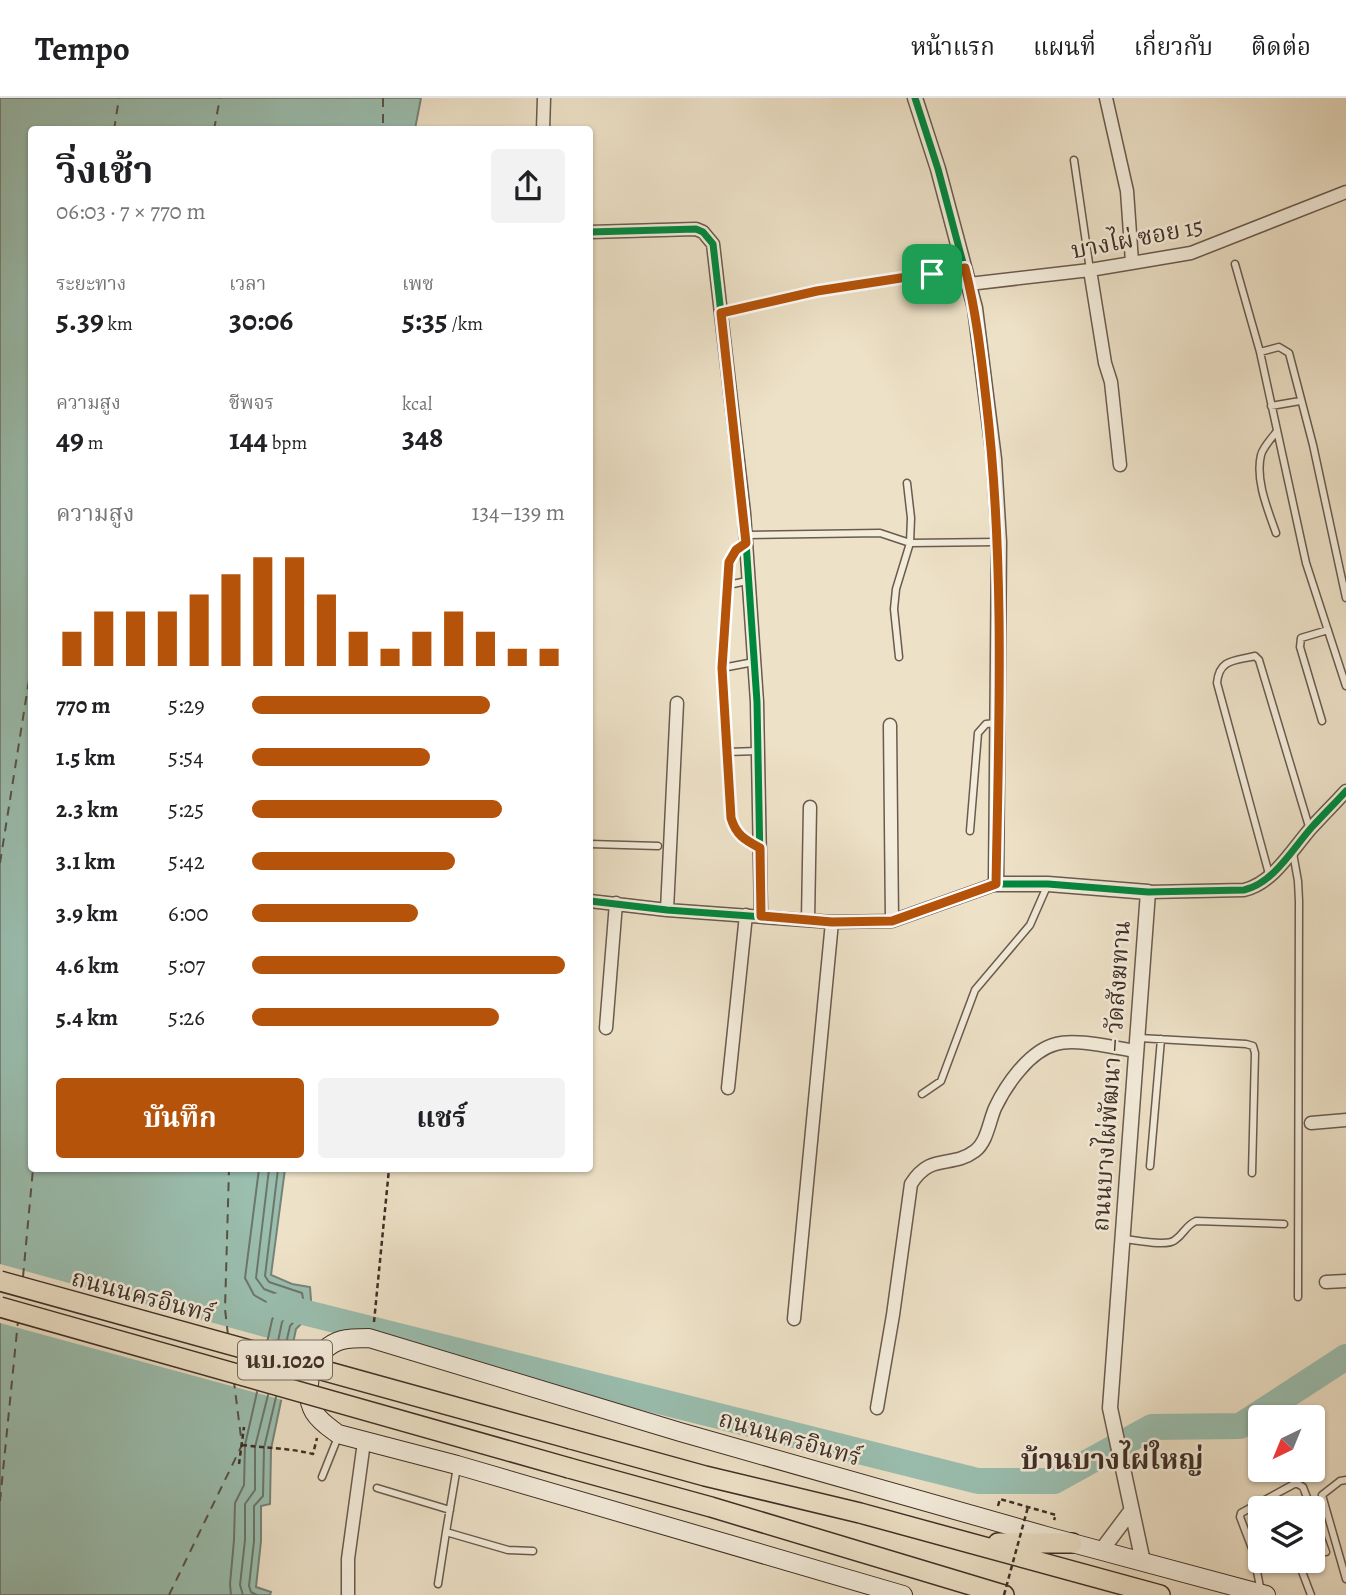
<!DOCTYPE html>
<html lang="th">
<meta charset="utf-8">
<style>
:root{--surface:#fff;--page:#f2f2f2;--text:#202124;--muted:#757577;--line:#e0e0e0;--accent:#b45309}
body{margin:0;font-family:Alegreya,"Noto Serif Thai",serif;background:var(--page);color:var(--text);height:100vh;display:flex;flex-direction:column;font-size:26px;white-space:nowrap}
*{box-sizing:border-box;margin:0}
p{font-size:23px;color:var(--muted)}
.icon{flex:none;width:38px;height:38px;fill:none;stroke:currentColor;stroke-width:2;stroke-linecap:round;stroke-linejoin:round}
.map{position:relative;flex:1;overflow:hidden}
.details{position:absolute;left:28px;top:28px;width:565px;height:1046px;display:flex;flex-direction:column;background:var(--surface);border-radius:7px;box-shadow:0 2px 5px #0004}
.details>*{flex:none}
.needle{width:46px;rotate:223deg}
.controls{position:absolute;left:1248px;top:1307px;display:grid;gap:14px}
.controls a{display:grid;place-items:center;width:77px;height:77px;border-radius:7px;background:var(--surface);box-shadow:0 2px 5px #0004;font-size:35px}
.pin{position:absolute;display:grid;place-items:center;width:60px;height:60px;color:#fff;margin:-30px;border-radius:14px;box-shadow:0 4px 10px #0006}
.round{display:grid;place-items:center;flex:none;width:74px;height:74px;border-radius:7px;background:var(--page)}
.summary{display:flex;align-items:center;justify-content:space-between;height:119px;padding:0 28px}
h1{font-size:38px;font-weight:700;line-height:52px}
.stats{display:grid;grid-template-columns:repeat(3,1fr);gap:10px;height:119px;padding:7px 28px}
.stats div{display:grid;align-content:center}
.stats b{font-size:30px;font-weight:700}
.stats small{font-size:19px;font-weight:400}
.stats p{font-size:19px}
.chart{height:196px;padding:14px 28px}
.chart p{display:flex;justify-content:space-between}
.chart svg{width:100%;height:126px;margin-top:7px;stroke:var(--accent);stroke-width:6}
.primary-button{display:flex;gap:14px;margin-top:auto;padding:14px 28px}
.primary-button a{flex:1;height:80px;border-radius:7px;background:var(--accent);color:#fff;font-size:28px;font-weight:700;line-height:80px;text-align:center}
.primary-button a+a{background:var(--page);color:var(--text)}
ul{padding:0 28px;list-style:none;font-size:23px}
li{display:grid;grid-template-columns:112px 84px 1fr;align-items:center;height:52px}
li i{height:18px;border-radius:9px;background:var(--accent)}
header{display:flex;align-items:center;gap:42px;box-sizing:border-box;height:98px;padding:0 35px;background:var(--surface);border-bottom:2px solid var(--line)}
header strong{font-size:33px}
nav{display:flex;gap:38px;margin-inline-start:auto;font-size:24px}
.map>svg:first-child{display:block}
.water{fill:#9abeaf;stroke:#768478;stroke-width:2}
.pier{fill:#ede1c7}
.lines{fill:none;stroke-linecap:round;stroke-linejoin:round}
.shore{stroke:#6c766a;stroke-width:2}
.river{stroke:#9abeaf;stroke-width:26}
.ferry{stroke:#565248;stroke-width:2;stroke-dasharray:9 7;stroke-linecap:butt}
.service-casing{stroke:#6a5b4e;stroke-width:9}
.minor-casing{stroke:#6a5b4e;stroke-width:15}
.tertiary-casing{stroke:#6a5b4e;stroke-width:17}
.secondary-casing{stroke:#3f2e26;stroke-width:20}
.primary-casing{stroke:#3f2e26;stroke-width:22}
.path{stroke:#3f2e26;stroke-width:2.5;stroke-dasharray:5 3.5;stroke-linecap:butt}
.service{stroke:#f3ecdb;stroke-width:6}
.minor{stroke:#f3ecdb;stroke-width:12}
.tertiary{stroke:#f3ecdb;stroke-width:14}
.secondary{stroke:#f3ecdb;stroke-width:18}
.primary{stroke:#ede1c7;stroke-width:19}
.primary-bridge-casing{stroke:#3f2e26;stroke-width:22;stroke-linecap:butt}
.path-bridge{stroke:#3f2e26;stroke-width:2.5;stroke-dasharray:5 3.5;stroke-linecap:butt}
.primary-bridge{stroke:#ede1c7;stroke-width:19}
.cycleway-casing{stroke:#f3ecdb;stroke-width:11}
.cycleway{stroke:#00873e;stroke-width:7}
.route-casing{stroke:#fff;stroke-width:14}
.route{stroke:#b45309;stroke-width:9}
.labels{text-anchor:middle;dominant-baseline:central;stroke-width:5;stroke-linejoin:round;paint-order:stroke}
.shield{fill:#f3ecdb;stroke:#75675c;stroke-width:2}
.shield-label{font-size:23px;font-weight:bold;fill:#3f2e26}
.street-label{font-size:24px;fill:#3f2e26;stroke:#f3ecdb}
.quarter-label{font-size:28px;font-weight:bold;fill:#3f2e26;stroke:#f3ecdb}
</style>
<header>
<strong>Tempo</strong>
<nav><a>หน้าแรก</a><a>แผนที่</a><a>เกี่ยวกับ</a><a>ติดต่อ</a></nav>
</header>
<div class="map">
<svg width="1346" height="1497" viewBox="0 0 1346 1497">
<rect width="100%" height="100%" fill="#ede1c7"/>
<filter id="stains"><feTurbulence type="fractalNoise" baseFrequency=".00286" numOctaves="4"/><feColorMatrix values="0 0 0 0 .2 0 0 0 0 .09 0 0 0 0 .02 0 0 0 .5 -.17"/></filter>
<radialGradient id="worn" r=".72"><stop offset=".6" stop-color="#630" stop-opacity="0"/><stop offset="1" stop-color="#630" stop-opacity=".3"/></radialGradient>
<path class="water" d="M0,0H421L415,31L32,32V1071H285L271,1177L292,1186L310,1189L312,1215L296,1231L271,1351L270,1406L261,1408V1443L256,1489L271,1494L270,1497H0Z"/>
<path class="pier" d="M0,1166L297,1248L286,1303L0,1225Z"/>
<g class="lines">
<path class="shore" d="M259,1071L245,1180L254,1197L277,1210L272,1222L267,1245
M269,1071L256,1180L264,1191L293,1202L295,1207L282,1224L277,1248
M278,1071L265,1178L269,1184L302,1195L305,1211L290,1228L285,1250
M231,1497L230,1486L234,1442L235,1405L244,1387L245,1347L257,1294
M243,1497L240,1487L245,1442V1406L255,1392V1349L268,1297
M257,1497L251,1494L249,1488L254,1443V1408L263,1398L264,1350L276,1299"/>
<path class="river" d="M279,1208L978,1383H1054L1152,1329L1240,1328L1346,1259"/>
<path class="ferry" d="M383,0V32
M114,32L119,0
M214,32L220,0
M0,765L32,563
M23,1179L33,1071
M228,1237L225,1211L229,1071
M0,1403L18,1223
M169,1497L242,1347L234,1284"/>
<g class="service-casing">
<path id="service" d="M1074,62L1090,172
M1235,166L1260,254L1306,465L1346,588
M1260,254L1279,249L1289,255L1313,347L1346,500
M1271,308L1300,303
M1276,435C1268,412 1255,382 1261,357C1263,349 1272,340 1277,333
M746,437L880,435L910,445L911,420L907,385
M746,445L736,451L729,465L722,570L731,720C736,736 744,741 758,749
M728,487L747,483
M899,559L894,511L896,491L910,445L997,444
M722,570L754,564
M1322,623L1300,549L1301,540L1328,532
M727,654L758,653
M970,733L978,635L986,626L996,625
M590,746L658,748
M1293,755L1298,783L1299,803L1298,1199
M1269,776L1217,585C1219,561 1234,563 1255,558L1259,562L1310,732
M1139,940L1246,946L1253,948L1255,955L1252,1075
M922,996L941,983L975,892L1030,827L1048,786
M1150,1068L1161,941
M1124,1141C1135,1142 1167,1149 1175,1142C1185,1135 1185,1128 1196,1123L1284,1126
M457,1369L446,1434L508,1452L533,1453
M322,1379L338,1339
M1346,1382L1340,1383L1322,1397L1346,1481
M377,1390L450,1412
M1274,1398L1278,1410
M1312,1415L1326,1454
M1298,1463L1311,1497
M438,1486L446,1434
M1261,1494L1253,1453L1240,1419L1241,1415L1296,1385L1303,1389L1311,1410"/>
</g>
<g class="minor-casing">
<path id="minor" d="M1106,0L1127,93L1132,164
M543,32L544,0
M590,134L696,131L703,134L713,146L744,415L757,604L761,818
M1090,172L1105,265L1111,284L1120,367
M969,186L1090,172L1191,155L1346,94
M890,627L892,823
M1148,794L1244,792C1274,785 1293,750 1312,729C1323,717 1335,705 1346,693
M590,803L667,812L832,824L892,823L996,786
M667,812L677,605
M808,822L810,709
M606,930L616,805
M728,990L746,817
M1311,1025L1346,1022
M1326,1184L1346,1183
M794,1221L832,824
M877,1310L893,1217L911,1086C931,1054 951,1071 975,1053C987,1044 989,1024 995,1010C1006,987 1029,953 1056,946C1076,940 1114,950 1136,953
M348,1497V1461L364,1344"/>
</g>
<g class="tertiary-casing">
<path id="tertiary" d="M915,0L938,71L975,210L994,361L999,444L996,786H1048L1148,794L1110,1310L1143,1464
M1101,1453L1131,1413"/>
</g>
<g class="secondary-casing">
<path id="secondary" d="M903,1497L457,1367L338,1336C330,1330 320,1324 314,1314C300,1290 314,1249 342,1242C350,1240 361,1240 369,1240L680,1334L1050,1439L1266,1497"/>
</g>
<g class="primary-casing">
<path id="primary" d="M571,1341L705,1378L860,1415L1160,1497
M569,1370L711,1409L1004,1497
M998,1445H1072"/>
</g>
<path class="path" d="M734,212L818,193L951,172
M374,1224L389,1071
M242,1347C266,1350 289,1350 313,1356L317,1340
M239,1366L244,1329
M998,1408L1000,1401L1056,1417L1054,1422"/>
<use href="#service" class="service"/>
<use href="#minor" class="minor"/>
<use href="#tertiary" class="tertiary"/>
<use href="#secondary" class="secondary"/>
<use href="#primary" class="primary"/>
<g class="primary-bridge-casing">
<path id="primary-bridge" d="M0,1183L571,1341
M0,1209L569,1370"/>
</g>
<path class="path-bridge" d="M1004,1497L1028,1409"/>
<use href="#primary-bridge" class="primary-bridge"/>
<g class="cycleway-casing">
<path id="cycleway" d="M915,0L938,71L975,210L994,361L999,444L996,786
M590,134L696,131L703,134L713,146L744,415L757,604L761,818
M590,803L667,812L832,824L892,823L996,786H1048L1148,794L1244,792C1274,785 1293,750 1312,729C1323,717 1335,705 1346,693"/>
</g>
<use href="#cycleway" class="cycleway"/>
</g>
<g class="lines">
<g class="route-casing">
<path id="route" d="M965,170C976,213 981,257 986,301C1005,462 999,624 996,786L892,823L832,824L761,818L760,750C745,742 736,737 731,720L722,570L729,464L736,452L746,445L721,215L817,193Z"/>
</g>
<use href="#route" class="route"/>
</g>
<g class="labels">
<rect class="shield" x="238" y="1242.5" width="94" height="39" rx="5"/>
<g class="shield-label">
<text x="285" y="1262">นบ.1020</text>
</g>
<g class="street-label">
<text transform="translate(1137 140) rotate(-11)">บางไผ่ ซอย 15</text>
<text transform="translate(1111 978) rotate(-86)">ถนนบางไผ่พัฒนา – วัดสังฆทาน</text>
<text transform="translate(143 1198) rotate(15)">ถนนนครอินทร์</text>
<text transform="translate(790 1340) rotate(16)">ถนนนครอินทร์</text>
</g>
<g class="quarter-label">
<text x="1112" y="1362">บ้านบางไผ่ใหญ่</text>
</g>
</g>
<rect width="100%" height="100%" filter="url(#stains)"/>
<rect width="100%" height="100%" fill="url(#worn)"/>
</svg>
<div class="controls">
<a><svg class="needle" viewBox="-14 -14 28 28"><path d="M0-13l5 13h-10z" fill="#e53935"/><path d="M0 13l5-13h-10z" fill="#757577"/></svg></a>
<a><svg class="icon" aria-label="layers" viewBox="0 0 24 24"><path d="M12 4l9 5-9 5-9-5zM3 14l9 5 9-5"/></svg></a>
</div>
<div class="pin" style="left:932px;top:176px;background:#1e9e55"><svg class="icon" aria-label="arrive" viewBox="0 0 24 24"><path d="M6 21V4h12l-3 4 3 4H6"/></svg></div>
<section class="details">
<div class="summary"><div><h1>วิ่งเช้า</h1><p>06:03 · 7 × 770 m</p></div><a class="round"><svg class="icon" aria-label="share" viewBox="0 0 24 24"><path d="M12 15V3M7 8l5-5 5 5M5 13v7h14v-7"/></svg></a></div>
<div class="stats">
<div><p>ระยะทาง</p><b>5.39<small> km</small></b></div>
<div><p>เวลา</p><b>30:06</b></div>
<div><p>เพซ</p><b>5:35<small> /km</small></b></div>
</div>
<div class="stats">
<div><p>ความสูง</p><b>49<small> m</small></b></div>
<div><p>ชีพจร</p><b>144<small> bpm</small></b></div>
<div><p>kcal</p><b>348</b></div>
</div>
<div class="chart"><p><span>ความสูง</span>134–139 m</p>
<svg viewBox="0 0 160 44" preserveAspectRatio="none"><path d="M5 44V32M15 44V25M25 44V25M35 44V25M45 44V19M55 44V12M65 44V6M75 44V6M85 44V19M95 44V32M105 44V38M115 44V32M125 44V25M135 44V32M145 44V38M155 44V38"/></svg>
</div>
<ul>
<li><b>770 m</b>5:29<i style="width:76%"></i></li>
<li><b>1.5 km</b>5:54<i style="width:57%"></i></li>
<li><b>2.3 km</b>5:25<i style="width:80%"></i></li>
<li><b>3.1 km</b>5:42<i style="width:65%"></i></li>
<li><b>3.9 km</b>6:00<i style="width:53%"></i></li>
<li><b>4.6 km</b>5:07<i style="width:100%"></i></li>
<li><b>5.4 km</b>5:26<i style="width:79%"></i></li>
</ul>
<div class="primary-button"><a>บันทึก</a><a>แชร์</a></div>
</section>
</div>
